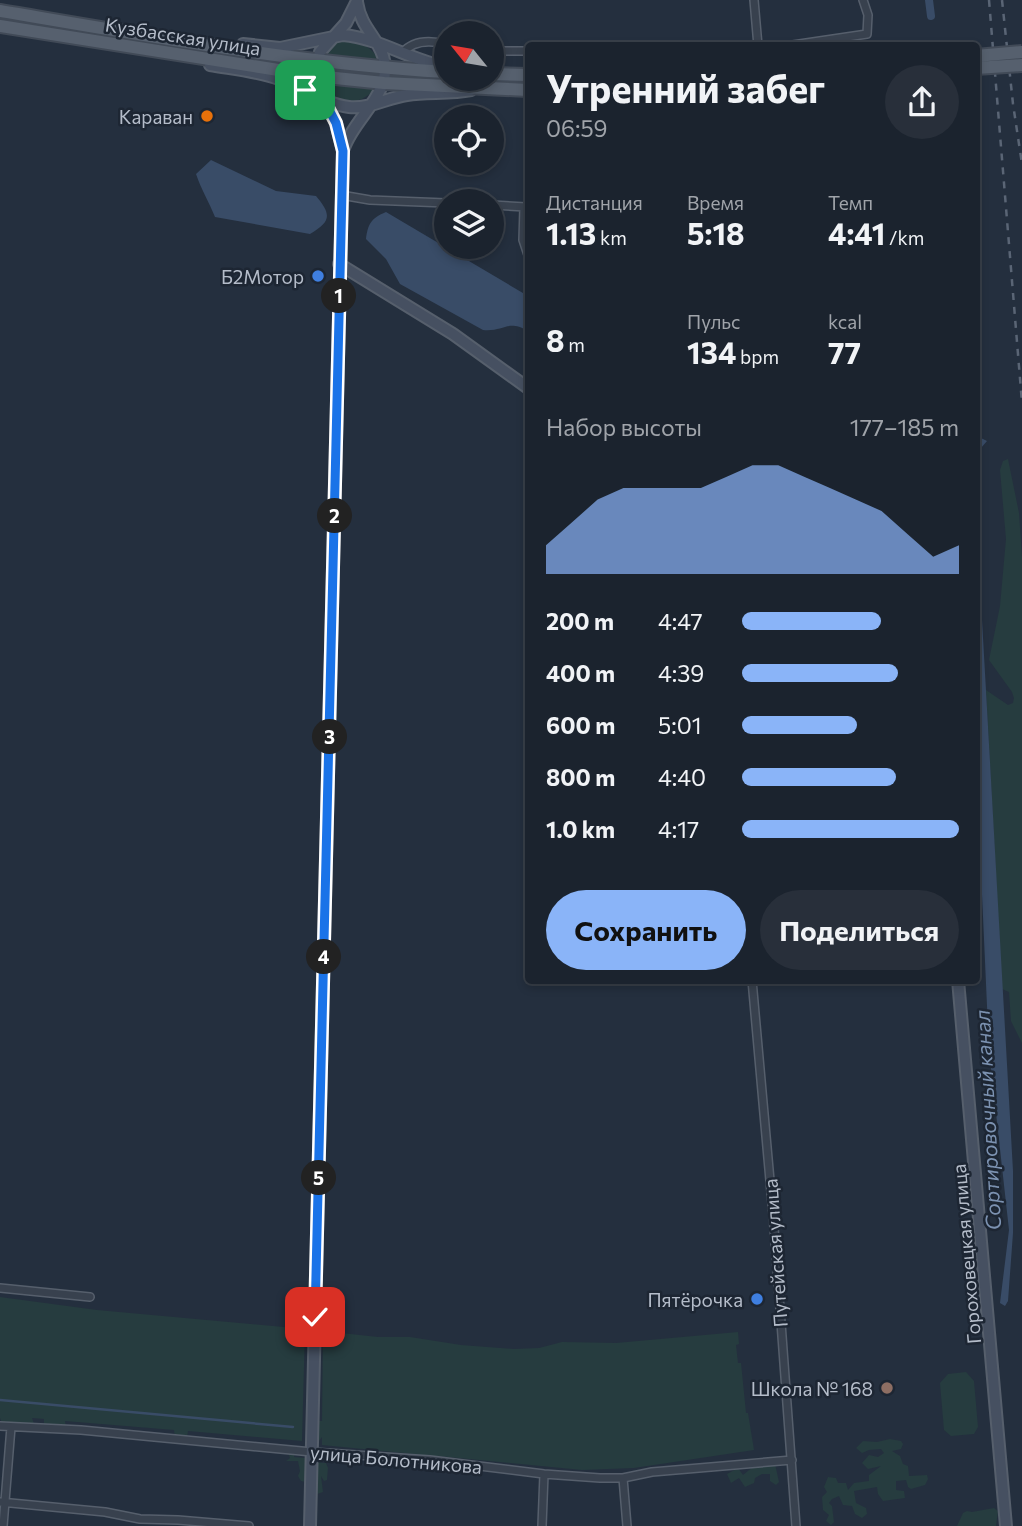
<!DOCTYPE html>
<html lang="ru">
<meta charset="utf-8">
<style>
:root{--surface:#1b232e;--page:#282f3a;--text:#f1f3f6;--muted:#a0a4aa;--line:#39404a;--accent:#8ab4f8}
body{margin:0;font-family:Commissioner,sans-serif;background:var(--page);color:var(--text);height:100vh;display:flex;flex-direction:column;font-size:26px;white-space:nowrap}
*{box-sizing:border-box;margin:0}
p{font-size:23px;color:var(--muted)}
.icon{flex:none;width:38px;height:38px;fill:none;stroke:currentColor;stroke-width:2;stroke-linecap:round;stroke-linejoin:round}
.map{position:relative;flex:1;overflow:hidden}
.sheet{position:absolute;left:525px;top:42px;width:455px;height:942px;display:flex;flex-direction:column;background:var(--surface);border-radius:7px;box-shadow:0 4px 10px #0003,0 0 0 2px var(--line)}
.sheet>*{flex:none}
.needle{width:46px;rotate:300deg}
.buttons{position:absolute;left:434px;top:21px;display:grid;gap:14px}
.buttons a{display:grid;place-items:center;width:70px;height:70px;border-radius:50%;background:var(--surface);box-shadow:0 4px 10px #0003,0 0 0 2px var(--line);font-size:35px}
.pin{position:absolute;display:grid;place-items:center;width:60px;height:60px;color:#fff;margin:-30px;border-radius:14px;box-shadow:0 4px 10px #0006}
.km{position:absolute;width:35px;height:35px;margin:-18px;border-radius:50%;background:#222;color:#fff;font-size:19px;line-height:35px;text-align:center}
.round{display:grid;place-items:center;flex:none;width:74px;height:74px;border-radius:37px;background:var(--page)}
.summary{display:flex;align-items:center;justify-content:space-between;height:119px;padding:0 21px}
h1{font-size:38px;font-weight:700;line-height:52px}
.stats{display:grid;grid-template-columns:repeat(3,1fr);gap:10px;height:119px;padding:7px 21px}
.stats div{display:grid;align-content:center}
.stats b{font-size:30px;font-weight:700}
.stats small{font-size:19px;font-weight:400}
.stats p{font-size:19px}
.chart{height:196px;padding:14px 21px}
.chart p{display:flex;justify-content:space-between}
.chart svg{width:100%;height:126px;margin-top:7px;fill:var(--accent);opacity:.7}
.primary-button{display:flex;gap:14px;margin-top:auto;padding:14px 21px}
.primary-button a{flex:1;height:80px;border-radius:42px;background:var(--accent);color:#111;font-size:28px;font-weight:700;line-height:80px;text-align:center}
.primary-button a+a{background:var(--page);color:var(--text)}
ul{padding:0 21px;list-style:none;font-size:23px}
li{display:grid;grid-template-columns:112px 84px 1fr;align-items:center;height:52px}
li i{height:18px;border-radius:9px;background:var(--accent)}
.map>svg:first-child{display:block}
.green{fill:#263c3f}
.water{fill:#394c67}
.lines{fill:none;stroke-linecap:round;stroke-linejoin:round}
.stream{stroke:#394c67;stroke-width:2.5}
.canal{stroke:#394c67;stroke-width:8}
.street-casing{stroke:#565f6c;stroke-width:10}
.secondary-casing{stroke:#565f6c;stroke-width:14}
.primary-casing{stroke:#414a57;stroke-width:16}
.street{stroke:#38414e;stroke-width:7}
.secondary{stroke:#465061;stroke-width:10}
.primary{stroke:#56606e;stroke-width:12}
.rail{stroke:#5a6575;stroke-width:2.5;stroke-dasharray:7 7;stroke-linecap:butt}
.primary-bridge-casing{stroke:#414a57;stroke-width:16;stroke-linecap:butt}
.primary-bridge{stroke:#56606e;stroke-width:12}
.route-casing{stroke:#fff;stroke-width:14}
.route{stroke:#1a73e8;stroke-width:9}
.food-dot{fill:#e8710a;stroke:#1d2633;stroke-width:2.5}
.shop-dot{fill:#3f7fe0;stroke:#1d2633;stroke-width:2.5}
.education-dot{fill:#8d6e63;stroke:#1d2633;stroke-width:2.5}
.labels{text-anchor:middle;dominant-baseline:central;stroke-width:5;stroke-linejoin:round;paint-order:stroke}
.street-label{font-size:19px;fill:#b4bcc9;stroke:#1d2633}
.poi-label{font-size:19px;fill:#b4bcc9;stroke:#1d2633;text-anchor:end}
.water-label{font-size:21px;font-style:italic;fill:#7c92b1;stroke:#1d2633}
</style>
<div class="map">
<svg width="1022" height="1526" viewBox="0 0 1022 1526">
<rect width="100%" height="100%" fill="#242f3e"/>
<path class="green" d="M349,40C363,43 373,48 379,61L323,57L336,43Z
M322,84L375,89C359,107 332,107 322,84Z
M1008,459L1019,513L1022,557V1043L1011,1021L1009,992L1002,989L986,690L1008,705L1013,703L1014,698L1012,692L989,660L1000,606L1006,539L1000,470L1003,461Z
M0,1297L97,1310L305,1329L302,1441L188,1431L187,1437H175L174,1430L65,1421L66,1427L44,1425V1419L32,1418L34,1424L32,1426L2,1423L0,1418Z
M323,1331L378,1337H410L461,1345L514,1349L539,1348L562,1342L616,1343L738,1332L739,1344L736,1345L738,1363H741L746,1413H748L754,1450L634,1468L582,1470L438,1456L437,1459L414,1457V1454L322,1445V1437L316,1445L309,1420L322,1421Z
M966,1372L974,1381L978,1427L974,1434L951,1436L944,1430L940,1383L948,1374Z
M890,1439L901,1441L903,1444L901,1449L892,1451L900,1456L903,1464L908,1466L909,1476L927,1475L928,1479L925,1485L911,1489L908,1487L906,1480L896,1481V1490L904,1491L905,1498L883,1501L878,1494L877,1487L854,1491L856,1503L866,1508L867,1514L862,1518L855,1514L852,1506L843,1505L839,1496L832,1499L829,1503L832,1506L834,1522L831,1525L826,1521L829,1515L823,1510L822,1497L827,1492L824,1487L828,1477L836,1478L838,1483H846L848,1490L854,1483L869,1481V1475L881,1466L868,1469L862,1463L869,1455L878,1457L884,1453L881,1449L869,1450L862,1453L856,1448L863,1441L877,1442Z
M288,1452L295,1453L294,1457L306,1458L308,1468L315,1457L322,1463H326L328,1468L327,1480L324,1481L321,1476L323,1492L314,1495L306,1482L301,1481L298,1476L300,1471L298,1461H286L290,1458Z
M771,1464H775L779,1482L776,1485L770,1481V1474H762L755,1478L754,1483L745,1487L739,1478L731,1483L727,1474L738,1468L743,1475L754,1466L767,1467Z
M994,1508L998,1511L996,1526H957L963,1513L967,1511L972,1512Z"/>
<path class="water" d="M211,160L276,191L316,196C331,214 332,221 310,234L215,217C209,202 201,189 196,174Z
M386,212L528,296V331C507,319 504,332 483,330L400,284L386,259L366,239C368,224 371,218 386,212Z
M976,429L981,438L987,441L981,448V602L1013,1171V1233L1008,1301L1005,1306L1000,1303L1009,1230L989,1050L980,850L976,730Z"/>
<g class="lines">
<path class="stream" d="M0,1400L293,1427"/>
<path class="canal" d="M929,0L931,16"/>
<g class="street-casing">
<path id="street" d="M754,0L758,46
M786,46L867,34L868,15L863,0
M492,51H528
M402,53C413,40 430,40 446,44
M341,195L370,200L446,203
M492,205L526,207
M524,207L523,240L528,255
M752,980L773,1214L796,1526
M0,1288L90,1297
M0,1426L81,1430L312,1452L430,1460L544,1474L600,1478H623L652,1472L792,1460
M623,1478L627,1526
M0,1502L105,1512L140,1519L178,1520L249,1526
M3,1526L11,1427
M542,1526L544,1474"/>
</g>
<g class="secondary-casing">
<path id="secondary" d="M243,44L280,48L343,35C379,38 410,60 446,67
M210,65C233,69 257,71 279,79C303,87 324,104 349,107C369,109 387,98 407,95C428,92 450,94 471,90
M344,148C355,116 395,92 383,56C376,35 361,28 357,2
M339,264L453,334L528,388
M958,980L1006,1526
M310,1526L343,151L336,123L318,87L316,68L320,52L346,23L357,1"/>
</g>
<g class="primary-casing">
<path id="primary" d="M0,11C148,36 296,63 446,72
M0,26L316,76L384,83L528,90
M492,74L528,75"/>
</g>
<use href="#street" class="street"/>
<use href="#secondary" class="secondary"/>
<use href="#primary" class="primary"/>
<path class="rail" d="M989,0L1022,403
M1002,0L1013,104L1022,164"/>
<g class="primary-bridge-casing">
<path id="primary-bridge" d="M976,56L1022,52
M976,68L1022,65"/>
</g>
<use href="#primary-bridge" class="primary-bridge"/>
</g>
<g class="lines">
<g class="route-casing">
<path id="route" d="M305,90L324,100L336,123L343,151L315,1317"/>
</g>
<use href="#route" class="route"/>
</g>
<circle class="food-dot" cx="207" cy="116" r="7"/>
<g class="shop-dot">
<circle cx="318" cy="276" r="7"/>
<circle cx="757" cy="1299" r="7"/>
</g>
<circle class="education-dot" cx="887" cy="1388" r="7"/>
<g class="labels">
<g class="street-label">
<text transform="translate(183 36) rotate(9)">Кузбасская улица</text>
<text transform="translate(775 1253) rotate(-94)">Путейская улица</text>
<text transform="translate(966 1254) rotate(-95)">Гороховецкая улица</text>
<text transform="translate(396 1459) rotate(5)">улица Болотникова</text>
</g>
<g class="poi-label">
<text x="193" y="116">Караван</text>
<text x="304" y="276">Б2Мотор</text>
<text x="743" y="1299">Пятёрочка</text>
<text x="873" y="1388">Школа № 168</text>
</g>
<g class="water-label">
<text transform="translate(987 1120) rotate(-93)">Сортировочный канал</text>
</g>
</g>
</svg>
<div class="buttons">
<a><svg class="needle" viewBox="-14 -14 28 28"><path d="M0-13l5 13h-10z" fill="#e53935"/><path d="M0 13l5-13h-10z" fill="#a0a4aa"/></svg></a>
<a><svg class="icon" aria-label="locate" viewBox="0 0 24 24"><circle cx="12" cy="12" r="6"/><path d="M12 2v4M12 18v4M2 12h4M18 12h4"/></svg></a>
<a><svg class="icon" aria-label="layers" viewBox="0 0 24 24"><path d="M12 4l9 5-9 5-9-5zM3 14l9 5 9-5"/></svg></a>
</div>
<div class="pin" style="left:305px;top:90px;background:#1e9e55"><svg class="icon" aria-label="arrive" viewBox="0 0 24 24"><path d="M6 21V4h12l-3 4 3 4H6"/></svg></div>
<div class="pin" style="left:315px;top:1317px;background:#d93025"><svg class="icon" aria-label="check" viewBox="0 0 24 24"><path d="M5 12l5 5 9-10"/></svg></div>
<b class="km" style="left:339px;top:296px">1</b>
<b class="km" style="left:335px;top:516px">2</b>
<b class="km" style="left:330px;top:737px">3</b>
<b class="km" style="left:324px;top:957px">4</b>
<b class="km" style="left:319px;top:1178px">5</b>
<section class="sheet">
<div class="summary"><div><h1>Утренний забег</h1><p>06:59</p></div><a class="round"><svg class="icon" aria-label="share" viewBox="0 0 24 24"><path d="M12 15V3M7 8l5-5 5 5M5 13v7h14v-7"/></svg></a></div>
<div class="stats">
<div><p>Дистанция</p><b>1.13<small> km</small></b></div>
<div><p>Время</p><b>5:18</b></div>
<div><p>Темп</p><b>4:41<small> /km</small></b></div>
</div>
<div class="stats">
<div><b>8<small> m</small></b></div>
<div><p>Пульс</p><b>134<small> bpm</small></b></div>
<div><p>kcal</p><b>77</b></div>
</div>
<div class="chart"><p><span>Набор высоты</span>177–185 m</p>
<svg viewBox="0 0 160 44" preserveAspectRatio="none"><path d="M0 44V34L10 26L20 18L30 14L40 14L50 14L60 14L70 10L80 6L90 6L100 10L110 14L120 18L130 22L140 30L150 38L160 34V44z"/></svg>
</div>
<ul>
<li><b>200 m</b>4:47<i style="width:64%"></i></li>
<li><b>400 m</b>4:39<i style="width:72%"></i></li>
<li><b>600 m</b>5:01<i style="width:53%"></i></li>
<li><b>800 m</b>4:40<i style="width:71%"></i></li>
<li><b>1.0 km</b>4:17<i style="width:100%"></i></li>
</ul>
<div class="primary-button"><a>Сохранить</a><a>Поделиться</a></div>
</section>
</div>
